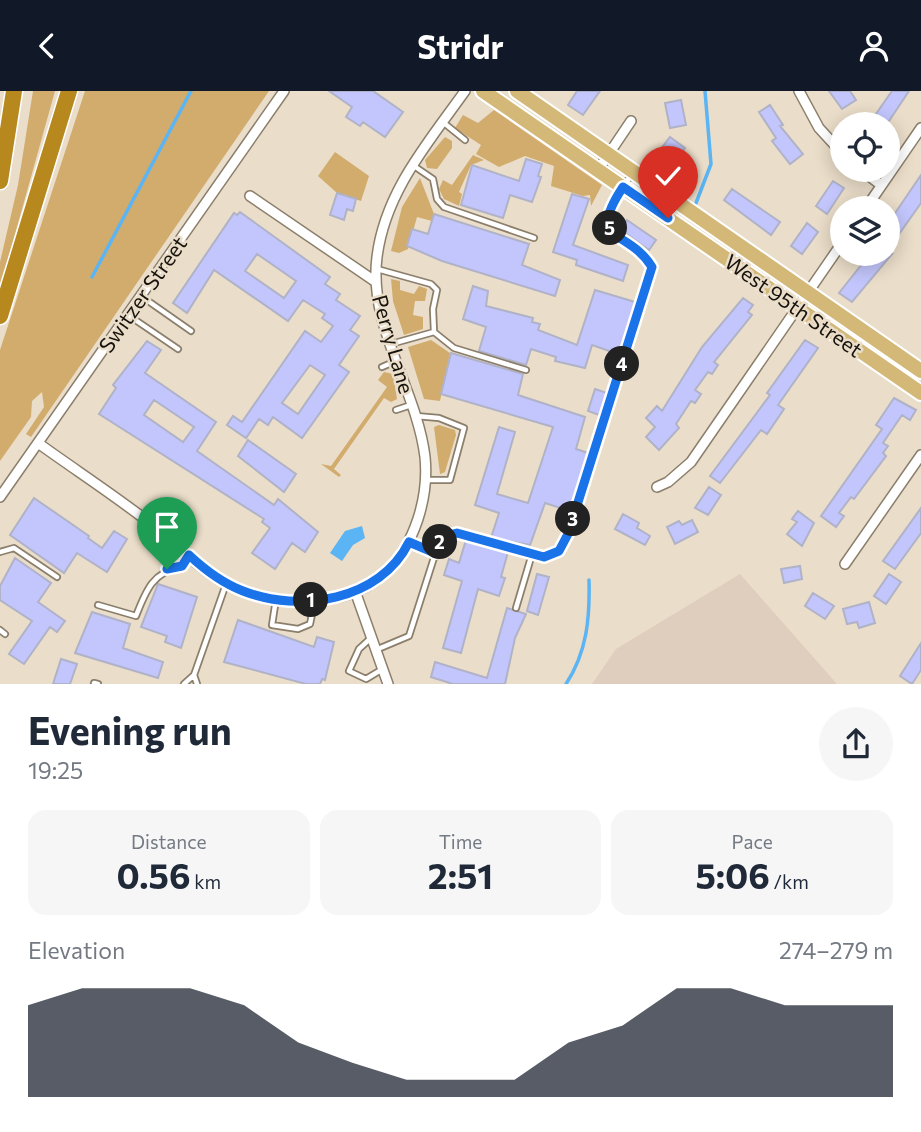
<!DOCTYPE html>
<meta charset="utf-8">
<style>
:root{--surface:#fff;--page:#f6f6f7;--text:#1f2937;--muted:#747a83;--accent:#111827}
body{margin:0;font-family:Commissioner,sans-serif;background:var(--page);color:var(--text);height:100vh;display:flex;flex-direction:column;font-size:26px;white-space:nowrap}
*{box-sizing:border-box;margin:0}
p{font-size:23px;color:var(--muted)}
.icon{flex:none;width:38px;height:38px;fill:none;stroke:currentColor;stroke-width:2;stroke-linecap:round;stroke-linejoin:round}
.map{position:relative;height:593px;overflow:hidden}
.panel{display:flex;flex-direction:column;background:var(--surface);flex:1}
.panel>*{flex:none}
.buttons{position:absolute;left:830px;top:21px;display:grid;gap:14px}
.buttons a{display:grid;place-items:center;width:70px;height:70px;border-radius:50%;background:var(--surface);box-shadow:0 4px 18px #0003;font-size:35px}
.pin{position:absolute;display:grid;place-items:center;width:60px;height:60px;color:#fff;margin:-72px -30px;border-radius:50% 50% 50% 0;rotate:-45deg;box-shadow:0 0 7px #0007}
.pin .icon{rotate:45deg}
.km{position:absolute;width:35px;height:35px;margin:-18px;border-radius:50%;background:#222;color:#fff;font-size:19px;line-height:35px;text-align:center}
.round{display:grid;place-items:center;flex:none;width:74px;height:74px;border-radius:37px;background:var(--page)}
.overview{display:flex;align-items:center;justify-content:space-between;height:119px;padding:0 28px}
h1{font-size:38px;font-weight:700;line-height:52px}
.metrics{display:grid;grid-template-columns:repeat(3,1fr);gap:10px;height:119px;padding:7px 28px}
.metrics div{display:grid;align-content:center;border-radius:18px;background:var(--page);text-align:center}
.metrics b{font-size:35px;font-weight:700}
.metrics small{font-size:19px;font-weight:400}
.metrics p{font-size:19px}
.chart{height:196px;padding:14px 28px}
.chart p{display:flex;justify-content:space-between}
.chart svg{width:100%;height:126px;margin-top:7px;fill:var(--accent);opacity:.7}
header{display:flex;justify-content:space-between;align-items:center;height:91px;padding:0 28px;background:var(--accent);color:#fff;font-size:32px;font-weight:700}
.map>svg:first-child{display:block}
.education{fill:#dfcebd}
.green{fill:#d2ac6d}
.water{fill:#5bb4f3}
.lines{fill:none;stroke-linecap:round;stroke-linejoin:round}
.stream{stroke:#5bb4f3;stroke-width:3.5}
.building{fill:#c3c6fc;stroke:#b0b2c7;stroke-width:2;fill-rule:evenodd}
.service-casing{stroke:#8b7f6c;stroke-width:8}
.minor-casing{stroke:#8b7f6c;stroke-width:12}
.primary-casing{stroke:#fff;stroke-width:18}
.motorway-casing{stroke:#fff;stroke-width:19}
.service{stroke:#fff;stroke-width:4.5}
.minor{stroke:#fff;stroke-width:9}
.primary{stroke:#d3b878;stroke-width:14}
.motorway{stroke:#b6881e;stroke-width:16}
.route-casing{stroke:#fff;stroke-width:14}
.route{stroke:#1a73e8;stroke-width:9}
.labels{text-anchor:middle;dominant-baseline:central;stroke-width:5;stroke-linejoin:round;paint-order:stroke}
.street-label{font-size:21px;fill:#17130c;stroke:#eaddc9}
</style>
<header><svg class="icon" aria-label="back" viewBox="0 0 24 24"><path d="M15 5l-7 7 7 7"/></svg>Stridr<svg class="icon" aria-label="person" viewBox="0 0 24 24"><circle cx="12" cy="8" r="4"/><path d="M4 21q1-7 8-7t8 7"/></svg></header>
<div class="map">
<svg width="921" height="593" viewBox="0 0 921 593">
<rect width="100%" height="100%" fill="#eaddc9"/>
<path class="education" d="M740,483L837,593H592L616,558Z"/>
<path class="green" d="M33,0H55L0,197V171L18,94Z
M85,0H269L31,346L26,343L44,316L42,301L32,310L31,326L0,370V259Z
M494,19L602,94L591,115L590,104L583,105L551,95L554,75L525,65L499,76L476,63L481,54L455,37L463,24L478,32Z
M445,46L452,50V57L437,78L427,77L425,69Z
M335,61L369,85L361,110L337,102L318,85Z
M473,64L484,69L471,74L459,101L462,103L459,115L444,108L439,98L443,89L452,94Z
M420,87L434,123L432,130L417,126L408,158L399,162L391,160L402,116Z
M391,188L400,190V199L414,203L419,195L427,198L425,210H415L413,224L423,226V238L404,244L393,210Z
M431,249L450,262L440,310L424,308L408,256Z
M384,281L393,283L397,308L391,311L384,307L334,378L341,384L339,386L321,373L331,375L387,296L378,289Z
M439,334L455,339L456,344L445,381L440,383L434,336Z"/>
<path class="water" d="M362,435L365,447L353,454L342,470L330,462L345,440Z"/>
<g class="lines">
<path class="stream" d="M696,112L711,73L705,0
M92,186L191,0
M566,593C587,561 590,527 589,489"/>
</g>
<path class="building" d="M329,0H373L403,21L385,46L363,31L360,35L346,26L352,16Z
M577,0H600L583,24L568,14Z
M829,0H850L856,9L842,18Z
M892,0H909L887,33H869Z
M681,9L686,34L670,37L665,12Z
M770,14L783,34L780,35L803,63L790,73L772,50L776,47L759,21Z
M670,46L685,57L666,82L651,71Z
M526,68L542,73L538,85L541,86L532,111L510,104L503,127L461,114L472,74L519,90Z
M921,84V112L887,160V134Z
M833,90L844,97L827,123L816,115Z
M732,98L780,131L771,144L724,109Z
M337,102L356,108L353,120L347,118L344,129L330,124Z
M572,103L589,108L573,154L628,174L623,190L576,174L577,169L553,161Z
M240,121L330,186L325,193L340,203L336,209L360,225L350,239L359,245L339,274L349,281L302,347L273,326L268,334L259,328L246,347L227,334L233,325L242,331L305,240L321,251L333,235L322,227L325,223L303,209L288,230L214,179L187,222L173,212L234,122L237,124ZM257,163L296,190L284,207L245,180ZM310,274L325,284L298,323L282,312Z
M434,123L529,153L522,174L560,189L555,205L442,170L407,155L412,138L428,143Z
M627,129L656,149L649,159L621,139Z
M807,132L818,141L802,163L791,155Z
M870,163H892L852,211L839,202Z
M473,195L488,200L486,215L533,227L532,231L540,233L538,239L577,254L595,199L635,211L618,263L592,254L585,277L555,270L556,266L531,258L526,274L479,260L486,236L463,228Z
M743,207L753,214L748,221L752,224L714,271L718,274L712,283L708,281L695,299L701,303L695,312L691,310L676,333L679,337L659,359L646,346L655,336L646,327L657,315L662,320L702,256Z
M805,249L818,257L778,314L784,318L767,343L761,339L720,392L710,385L770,304L767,302Z
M147,250L161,259L145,282L216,331L197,360L274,414L278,408L318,441L305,461L292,452L275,478L252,462L270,437L262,431L264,428L99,323L116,297L113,294ZM154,309L194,336L183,351L144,324Z
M451,262L523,283L518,304L585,326L576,358L588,362L570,420L545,412L530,454L491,447L499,422L475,414L499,336L515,341L497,403L528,412L553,336L441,303Z
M595,298L607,302L599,324L588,320Z
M894,307L916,319L910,329L902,324L883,352L888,355L883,362L886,365L854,408L851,406L839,422L844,425L836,436L821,425L882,338L876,334Z
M248,349L296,383L284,401L238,365Z
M709,396L721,404L708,424L695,417Z
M34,407L89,445L88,447L102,457L114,440L127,448L107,481L77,462L64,482L10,444Z
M921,417V442L895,478L883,470Z
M798,420L814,432L802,455L787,443L797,431L792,428Z
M623,423L639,432L637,437L650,445L645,454L615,438Z
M692,429L698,441L675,453L667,436L679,430L682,434Z
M466,449L508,461L501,486L505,487L499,505L478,498L461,562L443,557L462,490L444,484L449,468L459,472Z
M15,467L51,492L38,511L65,530L57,541L50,536L24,573L9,563L32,530L0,509V495Z
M800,475L802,488L784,492L781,478Z
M537,483L549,486L538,524L527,520Z
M889,483L901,491L886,513L874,505Z
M158,493L197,506L181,557L165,551L167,545L141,536Z
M813,502L834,515L825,528L805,515Z
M869,511L875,532L859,537L857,531L847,533L843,518Z
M507,517L526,523L515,547L505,593H453L431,586L435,571L487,587Z
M92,521L130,533L123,557L163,571L158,587L75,562Z
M238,529L314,556L317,546L334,551L325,589L322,588L320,593H306L224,571Z
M921,552V579L912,593L900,585Z
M61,568L77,573L70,593H53Z"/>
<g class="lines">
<g class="service-casing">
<path id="service" d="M444,32L465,49
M414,75L433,88L437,108L444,116L534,147
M377,178L431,193L437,199L433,218L434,241L391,253
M141,205L191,240
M128,224L178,258
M434,241L454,257L526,279
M382,276L396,270
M396,319L411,314
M416,325L439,327L464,337L450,389H427
M410,451L435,462
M0,461L14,457L57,486
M276,508L272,534L298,538L310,533L315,509
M98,514L136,525C146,499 153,481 182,475L189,465
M516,517L532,463
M0,539L5,543
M372,546L359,558L349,580L366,588L381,579
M378,558L409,545L439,451L457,442L544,466L559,460L568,443L652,176L642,160L612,143L608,133V119L631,84
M194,584L197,593
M94,592L98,593
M184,593L194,584L226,493"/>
</g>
<g class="minor-casing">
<path id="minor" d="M799,0L819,37L842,62
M598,79L631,30
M861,79L881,94
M250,105L376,191
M866,117L921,37
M38,352C74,378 111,402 146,429C171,448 193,473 220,489C266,517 343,521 385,482C415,454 429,406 425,366C417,299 368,235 377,166C385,101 428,52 465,0
M657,396L668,391L691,371L842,152
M0,406L284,0
M845,473L921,364
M355,500L388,593"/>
</g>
<g class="primary-casing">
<path id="primary" d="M483,0L921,302
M517,0L921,280"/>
</g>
<g class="motorway-casing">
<path id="motorway" d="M0,90L14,0
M0,225L69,0"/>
</g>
<use href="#service" class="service"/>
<use href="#minor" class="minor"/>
<use href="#primary" class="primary"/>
<use href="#motorway" class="motorway"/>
</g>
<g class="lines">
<g class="route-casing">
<path id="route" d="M167,478L182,475L189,464C205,479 222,492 243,500C300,522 380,510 409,451L435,462L446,445L457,442L544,466L559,460L568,443L652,176C628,137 585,153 623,96L668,127"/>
</g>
<use href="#route" class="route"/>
</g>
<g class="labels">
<g class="street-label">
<text transform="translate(142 203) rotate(-55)">Switzer Street</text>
<text transform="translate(794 214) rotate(35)">West 95th Street</text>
<text transform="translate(394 253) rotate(74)">Perry Lane</text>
</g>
</g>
</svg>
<div class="buttons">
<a><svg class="icon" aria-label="locate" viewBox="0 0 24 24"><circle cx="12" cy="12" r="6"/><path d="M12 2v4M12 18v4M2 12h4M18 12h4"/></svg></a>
<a><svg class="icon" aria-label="layers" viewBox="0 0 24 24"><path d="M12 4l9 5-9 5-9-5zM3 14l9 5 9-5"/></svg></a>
</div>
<div class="pin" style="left:167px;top:478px;background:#1e9e55"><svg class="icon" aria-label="arrive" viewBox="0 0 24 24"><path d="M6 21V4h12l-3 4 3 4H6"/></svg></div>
<div class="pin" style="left:668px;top:127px;background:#d93025"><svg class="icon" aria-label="check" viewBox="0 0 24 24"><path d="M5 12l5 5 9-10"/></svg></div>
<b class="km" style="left:311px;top:509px">1</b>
<b class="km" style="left:440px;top:451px">2</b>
<b class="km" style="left:573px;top:428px">3</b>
<b class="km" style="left:622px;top:273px">4</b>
<b class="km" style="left:610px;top:137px">5</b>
</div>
<section class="panel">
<div class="overview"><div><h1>Evening run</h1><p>19:25</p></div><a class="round"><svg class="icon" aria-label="share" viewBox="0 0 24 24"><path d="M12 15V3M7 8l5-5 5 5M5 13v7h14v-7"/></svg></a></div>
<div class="metrics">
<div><p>Distance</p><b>0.56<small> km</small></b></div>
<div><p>Time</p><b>2:51</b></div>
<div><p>Pace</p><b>5:06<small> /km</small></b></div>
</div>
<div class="chart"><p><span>Elevation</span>274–279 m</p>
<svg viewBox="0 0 160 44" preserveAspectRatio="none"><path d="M0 44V12L10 6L20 6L30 6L40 12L50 25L60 32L70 38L80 38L90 38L100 25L110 19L120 6L130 6L140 12L150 12L160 12V44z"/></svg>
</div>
</section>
